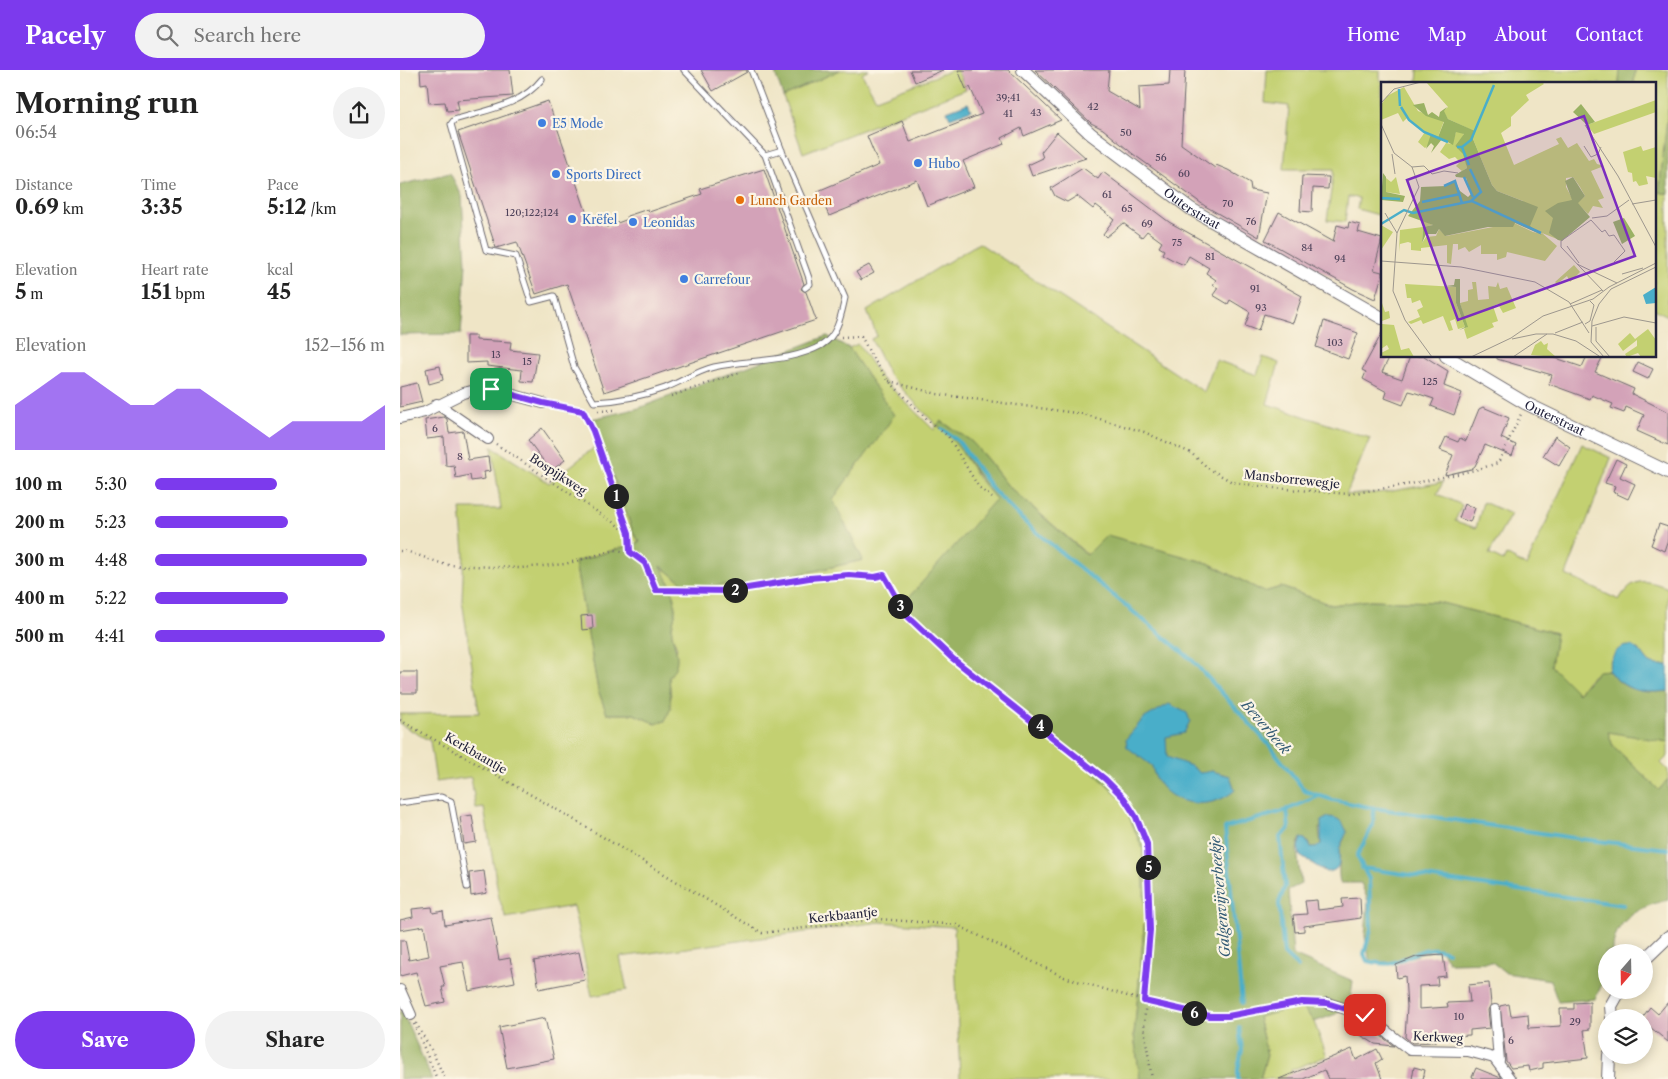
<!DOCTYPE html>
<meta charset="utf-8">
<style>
:root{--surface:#fff;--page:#f2f2f2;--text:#222;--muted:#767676;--accent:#7c3aed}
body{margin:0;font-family:"Libre Caslon Text",serif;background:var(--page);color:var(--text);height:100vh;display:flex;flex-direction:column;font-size:19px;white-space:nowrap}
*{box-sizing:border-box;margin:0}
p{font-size:16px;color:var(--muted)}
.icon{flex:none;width:28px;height:28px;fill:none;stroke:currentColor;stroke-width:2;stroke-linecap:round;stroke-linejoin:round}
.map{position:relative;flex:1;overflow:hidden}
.details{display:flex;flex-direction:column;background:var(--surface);width:400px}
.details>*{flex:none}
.needle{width:32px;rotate:200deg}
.controls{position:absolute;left:1198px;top:874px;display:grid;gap:10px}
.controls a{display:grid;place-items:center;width:55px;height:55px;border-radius:50%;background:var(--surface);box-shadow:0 2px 12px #0003;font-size:25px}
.pin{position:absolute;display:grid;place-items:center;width:42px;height:42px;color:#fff;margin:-21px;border-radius:10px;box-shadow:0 2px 8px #0006}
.km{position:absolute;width:25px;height:25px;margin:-12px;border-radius:50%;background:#222;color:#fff;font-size:14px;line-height:25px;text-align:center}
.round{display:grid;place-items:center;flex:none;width:52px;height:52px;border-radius:26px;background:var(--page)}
.head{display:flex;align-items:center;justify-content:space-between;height:85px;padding:0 15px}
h1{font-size:28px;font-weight:700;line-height:38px}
.stats{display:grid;grid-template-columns:repeat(3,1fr);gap:8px;height:85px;padding:5px 15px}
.stats div{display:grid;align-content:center}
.stats b{font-size:21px;font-weight:700}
.stats small{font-size:14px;font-weight:400}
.stats p{font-size:14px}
.chart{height:140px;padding:10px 15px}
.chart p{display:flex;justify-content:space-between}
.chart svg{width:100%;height:90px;margin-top:5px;fill:var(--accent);opacity:.7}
.cta{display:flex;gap:10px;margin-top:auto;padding:10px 15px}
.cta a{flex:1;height:58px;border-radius:30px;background:var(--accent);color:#fff;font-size:20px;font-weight:700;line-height:58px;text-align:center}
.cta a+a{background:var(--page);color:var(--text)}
ul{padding:0 15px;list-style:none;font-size:16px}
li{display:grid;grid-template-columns:80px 60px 1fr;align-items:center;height:38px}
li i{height:12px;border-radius:6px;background:var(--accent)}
header{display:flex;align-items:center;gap:30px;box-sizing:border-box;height:70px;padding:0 25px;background:var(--accent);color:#fff}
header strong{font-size:24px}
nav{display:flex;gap:28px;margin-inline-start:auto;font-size:18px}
.search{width:350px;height:45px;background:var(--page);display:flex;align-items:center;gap:12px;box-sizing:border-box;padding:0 18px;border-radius:28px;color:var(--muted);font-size:19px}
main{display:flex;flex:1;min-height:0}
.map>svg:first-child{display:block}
.green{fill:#c3d071;stroke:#727956}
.forest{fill:#9ab263;stroke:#5e6a4f}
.water{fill:#4aaec9;stroke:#366882}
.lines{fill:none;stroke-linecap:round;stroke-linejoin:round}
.stream{stroke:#4aaec9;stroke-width:4}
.building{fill:#d3a2b8}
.service-casing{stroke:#6a666c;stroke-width:7}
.minor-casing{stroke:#6a666c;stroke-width:12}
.tertiary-casing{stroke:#6a666c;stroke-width:14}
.path{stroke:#6a666c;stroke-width:2.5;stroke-dasharray:1 4;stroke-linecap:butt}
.service{stroke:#fff;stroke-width:5}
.minor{stroke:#fff;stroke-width:10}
.tertiary{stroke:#fff;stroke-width:12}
.route-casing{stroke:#fff;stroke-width:10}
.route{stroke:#7c3aed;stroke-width:6}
.shop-dot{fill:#3f7fe0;stroke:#fcf5e5;stroke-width:2}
.food-dot{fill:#e8710a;stroke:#fcf5e5;stroke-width:2}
.labels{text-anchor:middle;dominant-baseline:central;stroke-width:4.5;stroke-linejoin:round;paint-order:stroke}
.number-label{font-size:10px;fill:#4e425a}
.shop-label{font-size:12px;fill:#366cbe;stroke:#fcf5e5;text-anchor:start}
.food-label{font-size:12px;fill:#c56008;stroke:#fcf5e5;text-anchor:start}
.street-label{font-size:12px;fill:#22223b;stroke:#fcf5e5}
.water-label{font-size:14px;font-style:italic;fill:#325a74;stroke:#fcf5e5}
.inset-river{fill:none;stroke:#4aaec9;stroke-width:2.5}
.inset-road{fill:none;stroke:#9d978e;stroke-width:1}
.view{fill:#7b2cbf;fill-opacity:0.15;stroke:#7b2cbf;stroke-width:2.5}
.inset-edge{fill:none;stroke:#22223b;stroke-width:2.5}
</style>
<header>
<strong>Pacely</strong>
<div class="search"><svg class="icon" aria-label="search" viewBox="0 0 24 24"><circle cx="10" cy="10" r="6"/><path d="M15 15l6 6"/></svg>Search here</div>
<nav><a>Home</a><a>Map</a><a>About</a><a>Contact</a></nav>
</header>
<main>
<section class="details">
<div class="head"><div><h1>Morning run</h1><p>06:54</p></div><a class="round"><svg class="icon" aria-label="share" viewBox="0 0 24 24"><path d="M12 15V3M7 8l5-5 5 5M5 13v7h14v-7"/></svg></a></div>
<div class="stats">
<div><p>Distance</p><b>0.69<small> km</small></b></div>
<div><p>Time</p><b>3:35</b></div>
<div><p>Pace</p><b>5:12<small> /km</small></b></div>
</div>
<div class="stats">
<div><p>Elevation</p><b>5<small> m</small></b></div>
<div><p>Heart rate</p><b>151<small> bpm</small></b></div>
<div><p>kcal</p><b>45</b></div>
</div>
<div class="chart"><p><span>Elevation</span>152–156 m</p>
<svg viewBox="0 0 160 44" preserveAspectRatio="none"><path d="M0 44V22L10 14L20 6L30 6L40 14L50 22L60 22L70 14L80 14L90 22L100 30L110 38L120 30L130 30L140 30L150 30L160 22V44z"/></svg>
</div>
<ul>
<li><b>100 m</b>5:30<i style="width:53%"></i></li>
<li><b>200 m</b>5:23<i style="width:58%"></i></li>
<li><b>300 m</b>4:48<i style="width:92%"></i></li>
<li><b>400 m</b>5:22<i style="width:58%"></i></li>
<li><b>500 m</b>4:41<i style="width:100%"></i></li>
</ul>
<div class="cta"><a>Save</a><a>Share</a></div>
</section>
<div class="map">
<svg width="1268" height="1009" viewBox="0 0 1268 1009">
<rect width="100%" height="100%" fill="#fcf5e5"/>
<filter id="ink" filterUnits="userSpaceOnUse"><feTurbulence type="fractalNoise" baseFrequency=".02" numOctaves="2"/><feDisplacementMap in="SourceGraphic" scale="10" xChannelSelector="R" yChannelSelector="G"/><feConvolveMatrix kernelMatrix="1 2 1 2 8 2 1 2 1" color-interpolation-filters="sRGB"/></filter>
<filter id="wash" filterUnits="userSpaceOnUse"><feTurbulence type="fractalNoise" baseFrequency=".0096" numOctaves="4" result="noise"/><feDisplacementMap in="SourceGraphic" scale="20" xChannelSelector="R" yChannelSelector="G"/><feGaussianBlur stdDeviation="1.12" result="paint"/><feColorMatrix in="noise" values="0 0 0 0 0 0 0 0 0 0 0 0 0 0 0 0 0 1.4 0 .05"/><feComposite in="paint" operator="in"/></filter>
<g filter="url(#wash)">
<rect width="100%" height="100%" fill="#efe5c6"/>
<path class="green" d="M440,0H469L462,4L476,29L552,0H557L566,19L403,83L383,26Z
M867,0H980V11L1017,13L1018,0H1220L1219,14H982V146L957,139L959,128L948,127L945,152L927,150L934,99H884L889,36L865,33Z
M1235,0H1268V39L1260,122L1268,124V246L1254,239V14H1234Z
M579,173L804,322L816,290L857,305L863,287L879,293L867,334L970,368L946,425L987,422L1043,412L1037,424L1062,435L1055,451L1076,458L1083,432L1111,444L1089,484L1103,491L1106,485L1126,496L1182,374L1211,388L1166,505L1219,530C1232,507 1245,509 1268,518V595C1247,596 1251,593 1238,579L1211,589L1208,600C1191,601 1188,612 1178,623L1151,596L1156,563L1038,532L970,530L932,535L881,517L864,522L808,493L688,485L608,416L587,389L571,371L541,351L537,355L553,368L579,409L596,429L580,608L651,662L722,729L743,779L745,847L734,965L740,1009H560L554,857L480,852L220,887L227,920L192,926L173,836L106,848L99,828L84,738L76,739L71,707L36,712L30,671L0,654V644L79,643L62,530L64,482L60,439H101L92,377L149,413L200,373L234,464L240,472L175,492L198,620L207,644H234L256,654L271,628L269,607L277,578L271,562L275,544L260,495L361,513L463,490L403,373L427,266L449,278L458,274L481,308L534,360L536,355L489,305L471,269L477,266L467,241Z
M1207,661L1268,672V686L1261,693L1268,700V709L1259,720L1213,676Z
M902,936L914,952L927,986L891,1000L894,1009H860L867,985L858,947Z"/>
<path class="forest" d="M374,0H440L383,26Z
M1220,0H1235L1234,14H1219Z
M1268,39V124L1259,122Z
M50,103L62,126L66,194L61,264L0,265V115Z
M427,266L449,278L494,345C476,375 452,400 433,430L463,490L361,513L288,517L261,496C269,512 277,525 275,544C274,550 271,557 272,563C275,582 283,590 269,607L271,638L265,651L256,654L234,644H207L198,620L175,492L240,472L234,464L192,349L239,338Z
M541,351L571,371L587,389L608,416L687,485L707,465L808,493L864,522L881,517L932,535L970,530L1038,532L1156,563L1151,596L1178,623L1198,601L1208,600C1224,621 1242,624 1268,621V672L1208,662L1213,676L1259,720L1268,709V830C1240,836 1212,851 1213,882H1206V906L1195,929L1158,932L1150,910L1106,903L1092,892L1050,893L1039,878L995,892H970L965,866L968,831L961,813H940C937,798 941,792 939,778L944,769L919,758L921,774L917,777H911L905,769L899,771L897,780L901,814L888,820L893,885L953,911L950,931L936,944L914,952L902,936L858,947L867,985L860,1009H740L734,965L745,847L743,780L722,729L651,662L580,608L502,535L596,429C575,405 562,375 537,355Z
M0,941H2L32,1009H0Z"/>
<path class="water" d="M568,33L571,40L550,48L547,41Z
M1232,576C1252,586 1240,597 1268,595V621C1241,624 1225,621 1208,600C1212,587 1215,575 1232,576Z
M769,634L787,643L790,651L784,663L766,667L767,687L791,696L800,703L812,701L830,706L835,720C807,745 759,734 752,696L727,677L726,669L743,649Z
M928,747C939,747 943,752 947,762C945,767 942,772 940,777C937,786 945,801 926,802L900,786L898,777L901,768L905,769L911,777H917L921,774V751Z"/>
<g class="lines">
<path class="stream" d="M542,359L558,371L593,420L629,456L792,590L870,676L905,721L933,730L974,738L1181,769L1268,779
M974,738L973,755L957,786L969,809L971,859L964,884L967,891C974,892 983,895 991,893C1013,887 1026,872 1048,882
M887,739L889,759L880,767L885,816L879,833L884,884L898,897
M962,798L1223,835
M842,933L825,758L884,741L919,726
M838,1009V999L842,980L839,957"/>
</g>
<g id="blocks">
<path class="building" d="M20,0H110L113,26L57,30L59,40L47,41L45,32L29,33L27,13L21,14Z
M301,0H347V2L313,21Z
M510,0H543L515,12Z
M558,0H608L661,50L624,66L621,58L602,68L604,74L563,91L574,117L527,136L517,110L429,146L418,121L479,95L467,66L502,51L510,72L582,44L570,17L566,19Z
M635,0H709L707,21L740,40L739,17L769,15L770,0H785L781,74L815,98L816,95L828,100L850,113L851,120L867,123L859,167L805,136L733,84L703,59L691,53Z
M148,31L188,147L207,157L228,149L227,146L248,139L249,142L302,124L300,119L364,99L404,214L401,219L406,222L416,250L204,322L167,214L136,224L117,172L96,178L58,62Z
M657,62L686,88L632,106L628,95L643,88L641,82Z
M683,98L698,109L703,102L769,152L902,226L893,253L864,244L858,261L845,256L850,242L830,230L828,234L813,225L818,218L813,215L816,210L806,203L809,198L789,186L784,195L773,190L762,184L764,180L759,177L762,172L747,161L742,167L723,153L706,167L703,164L714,149L696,135L693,139L677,126L667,132L655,126L651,118Z
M902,106L929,107L928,119L913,118L912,142L900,141Z
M879,142L933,172L937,155L948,158L949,152L960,155L958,162L982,169L974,200L982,202V205L975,229L953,219L865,170Z
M469,195L474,203L461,210L456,202Z
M924,251L958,263L948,289L916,277Z
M982,263V286H990L982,302L1002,309L1010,286H1024L1048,301L1044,316L1062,323L1054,345L1031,336L1034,329L1013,322L1009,321L1003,335L985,328L987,322L963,309L966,302L962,300Z
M66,266H76V270L111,272L110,280L138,283L133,312L121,311L122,300L87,296V292L66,293Z
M1097,286H1150L1182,297L1187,286H1203L1195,302L1234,319L1232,324L1268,342V375L1237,361L1244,345L1226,337L1224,343L1211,338L1213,334L1192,325L1190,329L1149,314L1152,305L1097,289Z
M1238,292L1253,299L1248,309L1233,302Z
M40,296L43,310L29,314L26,299Z
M17,313L22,332L0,337V317Z
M1083,337L1109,348L1101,368L1116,375L1112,386L1085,375L1075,396L1071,399L1045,405L1053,385L1040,380L1046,367L1058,372L1060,368L1066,371L1079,339Z
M44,347L47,349L49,363L63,361L68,390L88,387L90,401L84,402L85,409L71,411L70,405L56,408L54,395L46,396L44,367L27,369L25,350Z
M142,358L165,390L151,401L128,370Z
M1155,366L1170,377L1159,396L1143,386Z
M1216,389L1226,394L1220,407L1235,414L1228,429L1213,422L1215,416L1205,413Z
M1064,434L1075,438L1070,452L1059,448Z
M1259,454L1268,457V469L1264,481L1251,475Z
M192,545L193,559L182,560L181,546Z
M0,602H17V623H0Z
M72,745L76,772L64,774L60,747Z
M84,801L87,823L71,826L69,803Z
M960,828L961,848L904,856V861L895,862L893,845L907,844L905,831L917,830L918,840L943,837L942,829Z
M32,837L33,843L43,841L45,855L91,847L99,890L110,888L115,912L69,921L63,892L40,896L45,917H42L45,932L26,936L16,902L0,906V870H5L9,890L29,886L24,856L0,860V850L13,847L12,839Z
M179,882L185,910L139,919L134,891Z
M1043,885L1046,906L1037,907L1038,915L1019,916V939L1048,937L1047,933L1070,932L1068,915L1089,913L1091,934L1088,940L1090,958L1070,960V965L1035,967V972L1012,973L1005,967L1007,937L1005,906L997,908L996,895L1016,887Z
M1190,932V959L1184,960L1188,988L1143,993V998L1129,1001L1128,996L1111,998L1106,991L1100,936L1109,934L1111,946L1128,944L1129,958L1161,956L1160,939H1174V933Z
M1268,932V972L1244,952L1242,948L1250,937L1258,944Z
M145,948L154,989L107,998L99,957Z
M958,950L962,951L994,976L975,974L946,956Z
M952,979L956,990L977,979L982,989L976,993L982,1009H928L924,1000L903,1009H879Z
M1014,997L1025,1000L1023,1009H1012Z
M1076,998L1101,1008V1009H1077L1072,1007Z"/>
</g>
</g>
<g filter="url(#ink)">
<use href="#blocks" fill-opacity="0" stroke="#6a666c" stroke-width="1"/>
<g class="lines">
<g class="service-casing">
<path id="service" d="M284,0L365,85L382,80
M142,9C121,36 86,40 54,50L51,54L86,180L116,186L131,232L154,226L174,297L194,332C220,331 240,327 265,318C281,312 297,301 314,297C349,289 390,293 422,275C438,265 441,245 445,228L384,86L351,0
M365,85L409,208L410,214L405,218
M143,333L183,341
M0,733L41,727L51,731L67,817"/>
</g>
<g class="minor-casing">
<path id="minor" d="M37,334L88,369
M0,348L25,342L63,323L80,319H91L143,333
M0,920L11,945
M927,933L965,945L1010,980L1068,981L1094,988L1110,1009
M1095,940L1099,991"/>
</g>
<g class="tertiary-casing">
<g id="tertiary">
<path id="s1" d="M623,0L691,64L791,139L982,248"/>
<path id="s2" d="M1046,286L1125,333L1268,402"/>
<path d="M1244,890L1268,867"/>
<path d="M1212,948L1211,936L1220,920"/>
<path d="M1208,1009L1209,985"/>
</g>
</g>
<path class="path" d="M441,267L461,266L472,287L489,311L532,354L548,366L578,416L592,428
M489,311L537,324L683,344L744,362L791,383L808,398L832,412L874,418L949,424L1011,414L1075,400L1098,393L1121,344
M271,326L342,302
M198,341L215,340
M186,347L193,361L228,462
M96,374L229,463L230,482L245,493L256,520L329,521L409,508L449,505L475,507L484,505L496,526L501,541L552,588L705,709L724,728L736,747L747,774L750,860L744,958L752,1009
M0,481L9,482L46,495L120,498L165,494L215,480L230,482
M0,650L168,746L362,863L479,849L557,855L664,907L744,931L802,945L828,946L901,932H918
M16,953L33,983L45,1009
M14,954L37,1009"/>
<use href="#service" class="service"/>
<use href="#minor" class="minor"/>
<use href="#tertiary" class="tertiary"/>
</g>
</g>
<g class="lines" filter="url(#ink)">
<g class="route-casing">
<path id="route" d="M91,319L143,333L183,341L193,361L229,463L230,482L245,493L256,520L329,521L409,508L449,505L475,507L484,505L496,526L502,541L552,588L705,709L724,728L736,747L747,774L750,860L744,931L810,946H828L902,932L927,933L965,945"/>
</g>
<use href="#route" class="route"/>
</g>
<g class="shop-dot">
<circle cx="142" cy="53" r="5"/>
<circle cx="518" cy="93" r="5"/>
<circle cx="156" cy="104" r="5"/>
<circle cx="172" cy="149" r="5"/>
<circle cx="233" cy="152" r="5"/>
<circle cx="284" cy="209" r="5"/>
</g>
<circle class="food-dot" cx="340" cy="130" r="5"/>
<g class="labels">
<g class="number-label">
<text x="608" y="27">39;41</text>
<text x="693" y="36">42</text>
<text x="636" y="42">43</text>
<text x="608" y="43">41</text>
<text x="726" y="62">50</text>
<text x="761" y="87">56</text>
<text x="784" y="103">60</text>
<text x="707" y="124">61</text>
<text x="828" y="133">70</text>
<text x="727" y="138">65</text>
<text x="132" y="142">120;122;124</text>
<text x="851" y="151">76</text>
<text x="747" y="153">69</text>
<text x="777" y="172">75</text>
<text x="907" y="177">84</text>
<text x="810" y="186">81</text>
<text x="940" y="188">94</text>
<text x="855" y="218">91</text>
<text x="861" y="237">93</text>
<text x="935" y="272">103</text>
<text x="96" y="284">13</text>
<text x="127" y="291">15</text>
<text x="1030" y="311">125</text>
<text x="35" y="358">6</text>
<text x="60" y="386">8</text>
<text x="1059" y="946">10</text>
<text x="1175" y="951">29</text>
<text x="1111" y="970">6</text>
</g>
<g class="shop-label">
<text x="152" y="53">E5 Mode</text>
<text x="528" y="93">Hubo</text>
<text x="166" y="104">Sports Direct</text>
<text x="182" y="149">Krëfel</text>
<text x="243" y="152">Leonidas</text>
<text x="294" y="209">Carrefour</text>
</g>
<g class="food-label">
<text x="350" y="130">Lunch Garden</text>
</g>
<g class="street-label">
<text stroke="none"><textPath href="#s1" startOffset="219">Outerstraat</textPath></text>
<text stroke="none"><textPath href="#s2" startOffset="125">Outerstraat</textPath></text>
<text transform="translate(158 404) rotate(33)">Bospijkweg</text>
<text transform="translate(892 409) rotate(6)">Mansborrewegje</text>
<text transform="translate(76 683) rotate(30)">Kerkbaantje</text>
<text transform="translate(443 845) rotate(-6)">Kerkbaantje</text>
<text transform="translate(1038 967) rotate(3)">Kerkweg</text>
</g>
<g class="water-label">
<text transform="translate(866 657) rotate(49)">Beverbeek</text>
<text transform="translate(820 827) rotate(-95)">Galgenvijverbeekje</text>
</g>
</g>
<g transform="translate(981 12)">
<rect width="275" height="275" fill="#efe5c6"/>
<path d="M45,0H161L163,2L145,13L148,18L130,35V44L120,51L133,83L178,62L175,57L180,55L187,66L196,61L208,79L213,77L216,82L223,84L210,89L223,116L217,118L222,126L212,124L207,132L196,121L204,114L199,105L192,95L185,96V105L192,118L179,143L181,159L161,151L176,164L164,179L126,170L125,175L116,178V172H100V163L88,170L84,165L77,168V162H72L70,182L66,181V163L40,166V169L30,168V161L27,160L19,162L18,170L19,148L42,145V138L52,143L42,145L41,161L45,155L55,154L58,147L65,154L133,141L152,150L161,152L149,145L142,119L116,109L111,103L92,57L93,49L67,37L62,29L67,25ZM23,5L37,29L63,39L57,55L44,66L37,60L44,50L26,36L22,40L17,31L0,38V23L6,14ZM275,18V30L213,52L206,43ZM81,49L83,53L74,64L83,72L86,86L81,89L75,84L79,80L74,75L68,77L59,70L65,61L71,62L75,50ZM260,64L262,69L275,65V96L265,94L267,102L258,104L255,99L252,100L251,91L247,90L242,70ZM15,95L19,112L5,110V96L10,100ZM0,143L12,150L0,168ZM193,183L199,190L189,200L186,194L176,202L174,200ZM91,200H95L97,218L108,217L107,204L115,205L117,200L119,207L126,205L135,226L122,231L117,222L112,224L117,239L111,241L113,245L86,257L83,247L86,245L79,221L87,219V208L92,207ZM24,202L75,205V221L84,245L77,247L74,237L69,239L72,248L68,249L62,234L42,242L40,238L30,242L27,240L39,235L36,228L42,225L39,218L31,221L30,216H26ZM1,221L4,230L8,229L9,236L1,239V242L13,243L20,268L28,266L33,275H0V271L8,267L6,263L0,267ZM267,247L275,258V275H260L257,271L246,275L244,272L256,264V258L242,269L237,262L249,251L254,257ZM160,259L163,263L167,261L166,267L175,275L150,273L154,263Z" fill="#c3d071"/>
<path d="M43,21L47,33L51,30L58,35L59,30L66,25L63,29L67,37L94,49L92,57L111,103L116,109L157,125L149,144L161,153L134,141L132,145H107L64,154L58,147L55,152H45L41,161L42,145L52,143L27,134L39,119L40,105L65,104L74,99L79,109L87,115L90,112L85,96L75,95L74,93L86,86L82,72L74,64L83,52L75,50L72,63L61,57L50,71L53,64L50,61L45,67L50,52L57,55L63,40L45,34L32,23ZM200,22L214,40L206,43L192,30ZM2,91L5,95V110L24,114L22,120L0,118ZM192,95L204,114L197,121L209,135L181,159L177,158L168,151L172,136L164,129L177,121L191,118L184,99ZM243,136L254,154L241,162L232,140ZM74,197H79V221L87,245L78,248L84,245L75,221V205L65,204L73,203Z" fill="#9ab263"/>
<path d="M275,205V221L265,222L262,213Z" fill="#4aaec9"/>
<path class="inset-river" d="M18,7L19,24M20,25L28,38L43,50L67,60M76,65H81L88,83M81,65L90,58L113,3M89,87L100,110L90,119M83,95L92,115M63,104L74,99L81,121M0,116L19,117M41,120L79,112M0,142L23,128L32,131L91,119L160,151"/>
<path class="inset-road" d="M0,21L13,7L40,0M0,42L13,71L31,85L38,105L16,151L12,209L24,238L51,275M204,43L237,94L275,165M203,64L210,75L217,72L220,65M11,72L14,92M31,85L43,84L51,92L63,89L77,91M251,122L275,118M4,131L16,151M211,136L226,134L248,118M186,164L198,181M0,179L80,185L154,200L188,220L208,251M196,182L236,201M241,192L262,186M222,209L180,165V159L210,138L221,150L224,148L228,154L233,153L244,169L233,180M189,222L221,208M204,242L209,239L213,223L209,219M211,244L243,235L275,241M215,245V259L229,275M174,251L202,240M131,257L155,252H172L195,259L218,274M90,275L130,256L162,234L212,217L228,205L275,181M132,275L166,252M223,275L210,260L211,239L218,222L230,207L275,185"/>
<path class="view" d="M203,34L254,174L77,238L26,98Z"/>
<rect width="275" height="275" class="inset-edge"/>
</g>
</svg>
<div class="controls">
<a><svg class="needle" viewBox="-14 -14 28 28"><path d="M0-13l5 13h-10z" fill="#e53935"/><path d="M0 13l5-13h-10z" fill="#767676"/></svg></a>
<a><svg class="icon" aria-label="layers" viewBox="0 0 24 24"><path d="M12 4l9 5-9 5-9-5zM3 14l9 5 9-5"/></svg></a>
</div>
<div class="pin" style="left:91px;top:319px;background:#1e9e55"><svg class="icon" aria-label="arrive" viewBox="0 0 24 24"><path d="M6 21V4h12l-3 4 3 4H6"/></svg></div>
<div class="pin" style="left:965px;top:945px;background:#d93025"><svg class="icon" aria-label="check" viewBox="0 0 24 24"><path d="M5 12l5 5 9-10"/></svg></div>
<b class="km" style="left:216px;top:426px">1</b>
<b class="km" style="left:335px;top:520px">2</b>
<b class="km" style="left:500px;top:536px">3</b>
<b class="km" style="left:640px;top:656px">4</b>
<b class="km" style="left:748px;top:797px">5</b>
<b class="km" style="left:794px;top:943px">6</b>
</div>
</main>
